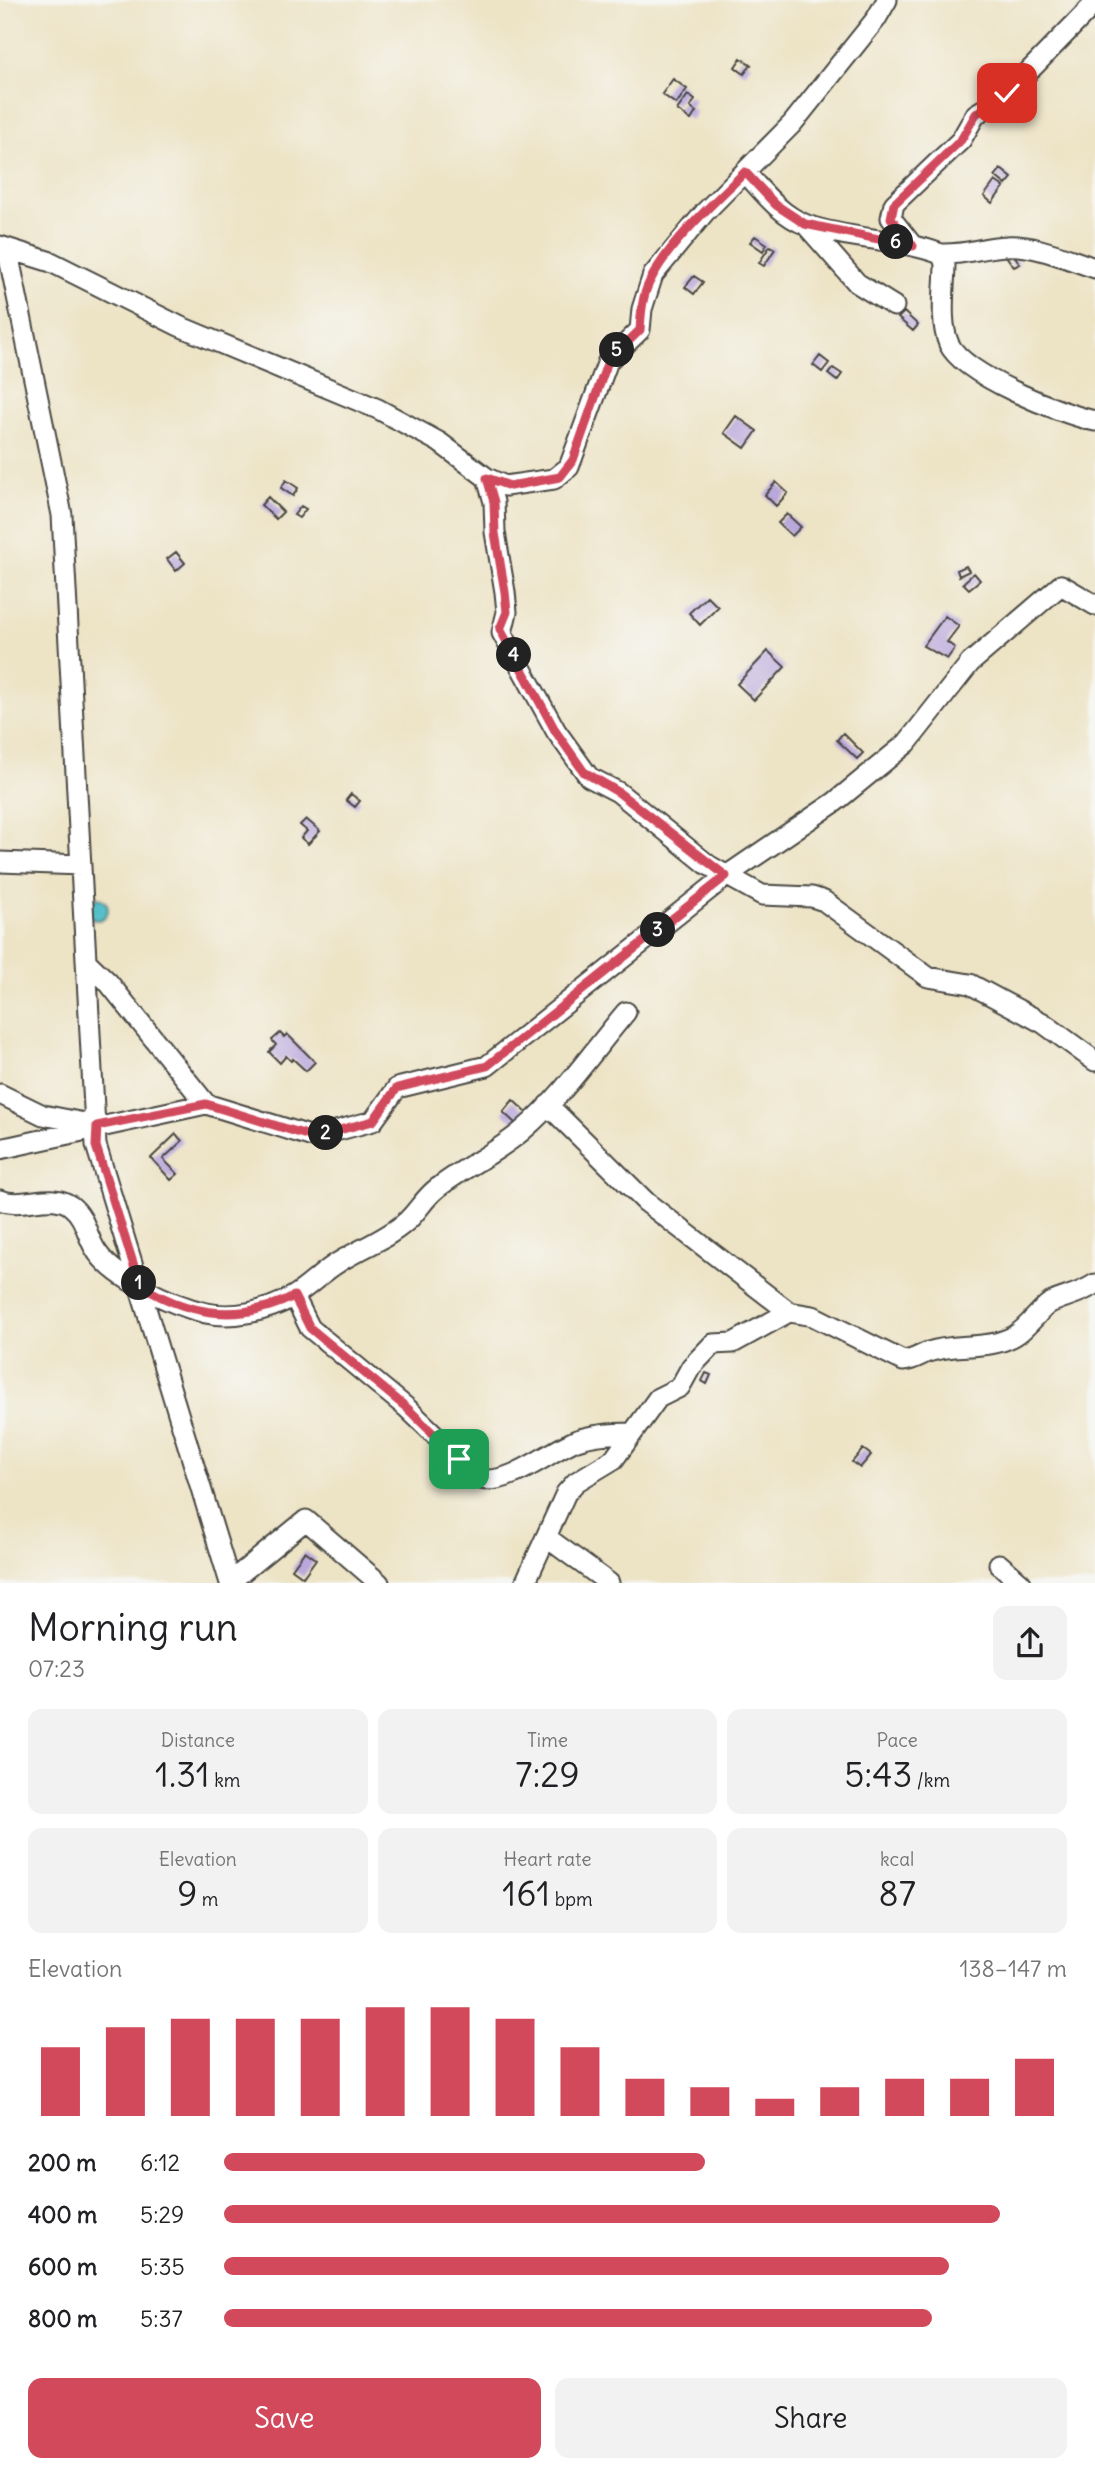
<!DOCTYPE html>
<meta charset="utf-8">
<style>
:root{--surface:#fff;--page:#f2f2f2;--text:#202124;--muted:#757577;--accent:#d1495b}
body{margin:0;font-family:Delius,sans-serif;background:var(--page);color:var(--text);height:100vh;display:flex;flex-direction:column;font-size:26px;white-space:nowrap}
*{box-sizing:border-box;margin:0}
p{font-size:23px;color:var(--muted)}
.icon{flex:none;width:38px;height:38px;fill:none;stroke:currentColor;stroke-width:2;stroke-linecap:round;stroke-linejoin:round}
.map{position:relative;height:1583px;overflow:hidden}
.panel{display:flex;flex-direction:column;background:var(--surface);flex:1}
.panel>*{flex:none}
.pin{position:absolute;display:grid;place-items:center;width:60px;height:60px;color:#fff;margin:-30px;border-radius:14px;box-shadow:0 4px 10px #0006}
.km{position:absolute;width:35px;height:35px;margin:-18px;border-radius:50%;background:#222;color:#fff;font-size:19px;line-height:35px;text-align:center}
.round{display:grid;place-items:center;flex:none;width:74px;height:74px;border-radius:14px;background:var(--page)}
.head{display:flex;align-items:center;justify-content:space-between;height:119px;padding:0 28px}
h1{font-size:38px;font-weight:600;line-height:52px}
.metrics{display:grid;grid-template-columns:repeat(3,1fr);gap:10px;height:119px;padding:7px 28px}
.metrics div{display:grid;align-content:center;border-radius:14px;background:var(--page);text-align:center}
.metrics b{font-size:35px;font-weight:600}
.metrics small{font-size:19px;font-weight:400}
.metrics p{font-size:19px}
.chart{height:196px;padding:14px 28px}
.chart p{display:flex;justify-content:space-between}
.chart svg{width:100%;height:126px;margin-top:7px;stroke:var(--accent);stroke-width:6}
.primary-button{display:flex;gap:14px;margin-top:auto;padding:14px 28px}
.primary-button a{flex:1;height:80px;border-radius:14px;background:var(--accent);color:#fff;font-size:28px;font-weight:600;line-height:80px;text-align:center}
.primary-button a+a{background:var(--page);color:var(--text)}
ul{padding:0 28px;list-style:none;font-size:23px}
li{display:grid;grid-template-columns:112px 84px 1fr;align-items:center;height:52px}
li i{height:18px;border-radius:9px;background:var(--accent)}
.map>svg:first-child{display:block}
.water{fill:#4fbdc7;stroke:#3d7479;stroke-width:2}
.building{fill:#baa7dc}
.lines{fill:none;stroke-linecap:round;stroke-linejoin:round}
.minor-casing{stroke:#484742;stroke-width:23}
.minor{stroke:#fff;stroke-width:19}
.route-casing{stroke:#fff;stroke-width:14}
.route{stroke:#d1495b;stroke-width:9}
</style>
<div class="map">
<svg width="1095" height="1583" viewBox="0 0 1095 1583">
<rect width="100%" height="100%" fill="#f6f6f2"/>
<filter id="ink" filterUnits="userSpaceOnUse"><feTurbulence type="fractalNoise" baseFrequency=".0143" numOctaves="2"/><feDisplacementMap in="SourceGraphic" scale="14" xChannelSelector="R" yChannelSelector="G"/><feConvolveMatrix kernelMatrix="1 2 1 2 8 2 1 2 1" color-interpolation-filters="sRGB"/></filter>
<filter id="wash" filterUnits="userSpaceOnUse"><feTurbulence type="fractalNoise" baseFrequency=".00686" numOctaves="4" result="noise"/><feDisplacementMap in="SourceGraphic" scale="28" xChannelSelector="R" yChannelSelector="G"/><feGaussianBlur stdDeviation="1.57" result="paint"/><feColorMatrix in="noise" values="0 0 0 0 0 0 0 0 0 0 0 0 0 0 0 0 0 1.4 0 .05"/><feComposite in="paint" operator="in"/></filter>
<g filter="url(#wash)">
<rect width="100%" height="100%" fill="#ede3c5"/>
<path class="water" d="M86 909a11 11 0 1 1 22 0a11 11 0 1 1-22 0Z"/>
<g id="blocks">
<path class="building" d="M741,58L751,65L744,74L735,67Z
M673,79L687,89L676,104L662,94Z
M688,95L695,100L690,107L696,112L691,120L677,110Z
M1001,169L1012,178L1006,185L995,176Z
M995,181L1004,187L992,203L984,196Z
M755,236L767,244L763,251L750,242Z
M770,246L775,249L764,266L759,263Z
M1012,252L1020,264L1014,267L1006,256Z
M694,276L703,282L694,294L685,287Z
M904,312L918,325L913,331L898,318Z
M820,356L829,363L822,372L813,365Z
M833,368L842,374L837,381L828,374Z
M736,416L757,431L745,448L724,433Z
M286,480L298,488L293,496L281,488Z
M776,482L788,493L776,506L765,495Z
M268,497L283,512L276,519L261,505Z
M301,506L306,509L299,518L294,515Z
M787,514L801,527L792,536L778,523Z
M176,552L185,563L176,571L167,559Z
M966,566L969,571L959,576L957,570Z
M974,573L980,580L969,589L963,583Z
M707,596L718,607L700,625L689,613Z
M945,616L959,626L947,642L955,648L947,659L923,646Z
M768,651L785,667L754,700L737,684Z
M843,733L863,753L857,759L837,740Z
M351,794L360,801L355,807L346,800Z
M306,819L320,831L308,844L301,838L307,831L300,825Z
M280,1033L284,1037L287,1034L315,1062L306,1071L293,1059L291,1061L286,1056L280,1063L269,1052L276,1045L272,1040Z
M513,1100L527,1113L516,1124L503,1112Z
M176,1134L182,1141L163,1159L178,1174L171,1180L151,1158Z
M706,1373L711,1375L707,1384L702,1381Z
M863,1449L871,1455L860,1468L852,1462Z
M305,1551L316,1559L303,1577L292,1569Z"/>
</g>
</g>
<g filter="url(#ink)">
<use href="#blocks" fill-opacity="0" stroke="#484742" stroke-width="2"/>
<g class="lines">
<g class="minor-casing">
<path id="minor" d="M745,172C762,191 781,216 807,225C850,240 898,238 941,254L945,263C945,287 939,322 949,344C963,375 1061,414 1095,421
M806,225L857,283L894,306
M0,246L51,262L179,326L378,409L439,442L487,478L505,486L554,479L569,467L608,361L640,330L642,309L653,275L705,212L792,124L876,19L887,0
M913,246L891,218L894,204L961,140L976,114L1003,98L1095,3
M7,248L62,515L96,1145L230,1583
M941,254C967,255 982,247 1006,246C1035,244 1067,259 1095,268
M487,478L494,502L495,532L505,592L507,612L502,633L556,731L589,777L618,792L708,865L762,895L812,897L824,901L928,977L970,984L1043,1023L1095,1061
M0,862L81,865
M86,961L108,982L206,1104
M0,1094L43,1115L95,1125
M548,1105L646,1202L789,1312L813,1316L903,1361C914,1360 918,1356 928,1352C956,1342 987,1351 1014,1336C1027,1329 1041,1308 1050,1303C1065,1296 1080,1294 1095,1284
M0,1149L206,1104L313,1137L373,1121L397,1088L487,1066L726,876L835,802L907,743L970,663L1061,585L1095,605
M0,1200C23,1209 52,1191 71,1206C85,1217 86,1233 94,1247C110,1278 173,1305 206,1313C233,1319 268,1311 292,1297C309,1287 322,1272 339,1262C361,1248 387,1239 407,1221C417,1212 424,1199 435,1190C462,1168 495,1154 522,1131C563,1096 592,1052 626,1012
M294,1296L310,1328L407,1408L481,1479C509,1486 551,1450 577,1440C595,1434 613,1433 632,1433
M546,1537L609,1583
M999,1564L1021,1583
M230,1582L306,1520L379,1583
M525,1583L566,1493L576,1482L614,1459L658,1398L680,1387L691,1367L713,1344L733,1343L789,1312"/>
</g>
<use href="#minor" class="minor"/>
</g>
</g>
<g class="lines" filter="url(#ink)">
<g class="route-casing">
<path id="route" d="M459,1459L407,1408L310,1328L294,1296C241,1323 189,1316 140,1285L96,1146L97,1126L206,1104L313,1137L373,1121L397,1088L487,1066L726,876L618,792L584,772L556,732L500,629L507,612L505,592L495,533L494,502L487,478L510,486L560,477L573,460L608,361L640,330C641,315 642,297 649,283C668,243 714,203 745,172L776,205L805,224L913,246L891,218L894,204L961,140L976,114L1007,93"/>
</g>
<use href="#route" class="route"/>
</g>
</svg>
<div class="pin" style="left:459px;top:1459px;background:#1e9e55"><svg class="icon" aria-label="arrive" viewBox="0 0 24 24"><path d="M6 21V4h12l-3 4 3 4H6"/></svg></div>
<div class="pin" style="left:1007px;top:93px;background:#d93025"><svg class="icon" aria-label="check" viewBox="0 0 24 24"><path d="M5 12l5 5 9-10"/></svg></div>
<b class="km" style="left:139px;top:1283px">1</b>
<b class="km" style="left:326px;top:1133px">2</b>
<b class="km" style="left:658px;top:930px">3</b>
<b class="km" style="left:514px;top:655px">4</b>
<b class="km" style="left:617px;top:350px">5</b>
<b class="km" style="left:896px;top:242px">6</b>
</div>
<section class="panel">
<div class="head"><div><h1>Morning run</h1><p>07:23</p></div><a class="round"><svg class="icon" aria-label="share" viewBox="0 0 24 24"><path d="M12 15V3M7 8l5-5 5 5M5 13v7h14v-7"/></svg></a></div>
<div class="metrics">
<div><p>Distance</p><b>1.31<small> km</small></b></div>
<div><p>Time</p><b>7:29</b></div>
<div><p>Pace</p><b>5:43<small> /km</small></b></div>
</div>
<div class="metrics">
<div><p>Elevation</p><b>9<small> m</small></b></div>
<div><p>Heart rate</p><b>161<small> bpm</small></b></div>
<div><p>kcal</p><b>87</b></div>
</div>
<div class="chart"><p><span>Elevation</span>138–147 m</p>
<svg viewBox="0 0 160 44" preserveAspectRatio="none"><path d="M5 44V20M15 44V13M25 44V10M35 44V10M45 44V10M55 44V6M65 44V6M75 44V10M85 44V20M95 44V31M105 44V34M115 44V38M125 44V34M135 44V31M145 44V31M155 44V24"/></svg>
</div>
<ul>
<li><b>200 m</b>6:12<i style="width:57%"></i></li>
<li><b>400 m</b>5:29<i style="width:92%"></i></li>
<li><b>600 m</b>5:35<i style="width:86%"></i></li>
<li><b>800 m</b>5:37<i style="width:84%"></i></li>
</ul>
<div class="primary-button"><a>Save</a><a>Share</a></div>
</section>
